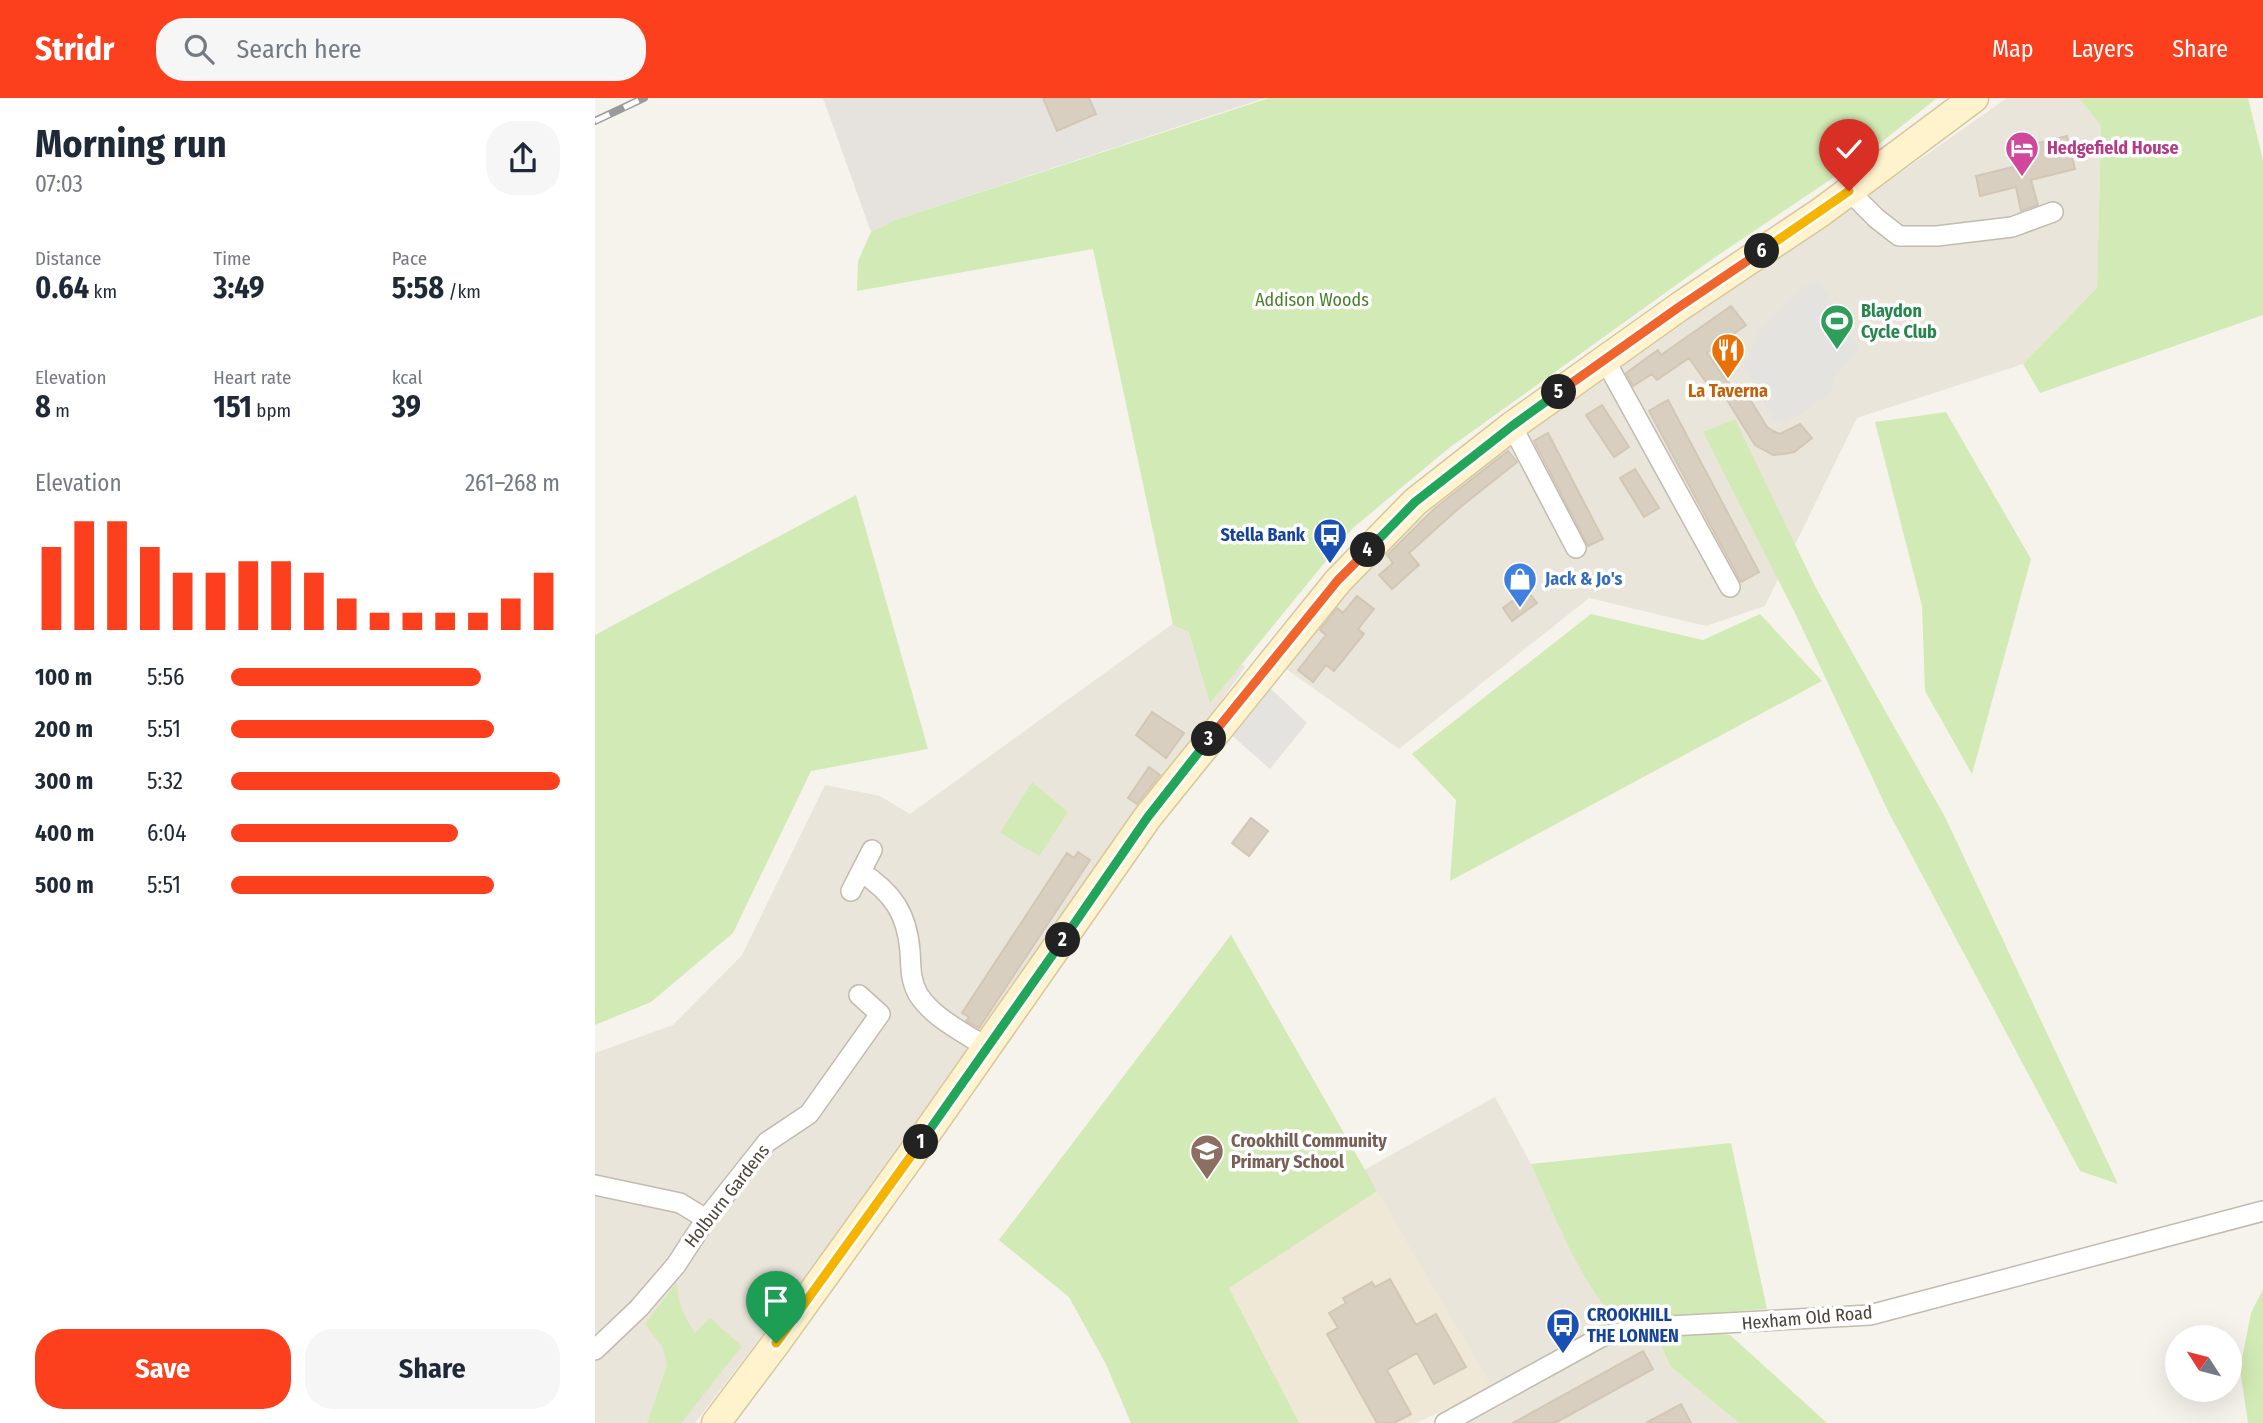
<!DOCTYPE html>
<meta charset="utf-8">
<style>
:root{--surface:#fff;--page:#f6f6f7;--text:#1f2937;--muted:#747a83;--accent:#fc3f1d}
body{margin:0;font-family:"Fira Sans Condensed",sans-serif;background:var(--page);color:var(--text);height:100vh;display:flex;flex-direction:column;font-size:26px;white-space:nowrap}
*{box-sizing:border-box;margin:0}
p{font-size:23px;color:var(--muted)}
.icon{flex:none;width:38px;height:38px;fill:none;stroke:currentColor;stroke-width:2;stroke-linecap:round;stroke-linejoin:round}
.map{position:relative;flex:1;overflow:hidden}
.details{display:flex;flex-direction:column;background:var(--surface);width:595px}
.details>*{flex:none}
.needle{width:46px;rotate:306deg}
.controls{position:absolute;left:1570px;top:1227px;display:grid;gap:14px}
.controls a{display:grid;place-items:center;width:77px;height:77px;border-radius:50%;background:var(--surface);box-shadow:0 7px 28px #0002;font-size:35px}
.pin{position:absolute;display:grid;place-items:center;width:60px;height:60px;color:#fff;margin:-72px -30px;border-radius:50% 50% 50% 0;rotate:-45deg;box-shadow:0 0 7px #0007}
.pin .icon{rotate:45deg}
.km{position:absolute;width:35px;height:35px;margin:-18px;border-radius:50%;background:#222;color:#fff;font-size:19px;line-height:35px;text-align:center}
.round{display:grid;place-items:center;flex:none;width:74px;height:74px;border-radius:28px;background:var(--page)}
.summary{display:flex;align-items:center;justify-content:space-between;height:119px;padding:0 35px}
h1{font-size:38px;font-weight:700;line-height:52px}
.figures{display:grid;grid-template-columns:repeat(3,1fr);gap:10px;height:119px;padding:7px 35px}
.figures div{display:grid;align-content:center}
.figures b{font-size:30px;font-weight:700}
.figures small{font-size:19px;font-weight:400}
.figures p{font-size:19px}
.chart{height:196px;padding:14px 35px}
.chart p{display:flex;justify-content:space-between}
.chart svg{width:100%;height:126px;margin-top:7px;stroke:var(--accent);stroke-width:6}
.action{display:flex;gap:14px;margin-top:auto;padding:14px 35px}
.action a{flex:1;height:80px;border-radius:28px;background:var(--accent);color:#fff;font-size:28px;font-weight:700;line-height:80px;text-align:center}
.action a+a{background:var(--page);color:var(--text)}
ul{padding:0 35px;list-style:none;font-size:23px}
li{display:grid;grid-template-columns:112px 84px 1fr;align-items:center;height:52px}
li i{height:18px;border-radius:9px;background:var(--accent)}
header{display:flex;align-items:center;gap:42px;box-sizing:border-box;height:98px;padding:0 35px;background:var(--accent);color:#fff}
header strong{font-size:33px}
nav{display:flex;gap:38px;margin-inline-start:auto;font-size:24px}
.search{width:490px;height:63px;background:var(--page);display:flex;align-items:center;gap:18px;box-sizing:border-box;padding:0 24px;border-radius:28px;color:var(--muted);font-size:26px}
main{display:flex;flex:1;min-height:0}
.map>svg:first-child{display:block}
.residential{fill:#eae5da}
.industrial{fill:#e6e2dd}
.education{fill:#efe8d6}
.green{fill:#d2eab5}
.parking{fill:#e5e3e0}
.building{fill:#d8cfc1;stroke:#d3c7b4;stroke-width:2}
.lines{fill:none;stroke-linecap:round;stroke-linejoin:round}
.street-casing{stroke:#c2bbae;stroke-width:22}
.secondary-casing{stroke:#d6c79b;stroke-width:31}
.street{stroke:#fff;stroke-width:19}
.secondary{stroke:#fff3cd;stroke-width:28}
.rail-casing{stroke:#9a9a9a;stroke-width:8}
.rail{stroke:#fff;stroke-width:5;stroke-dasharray:16;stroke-linecap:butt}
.split-1-casing{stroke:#fff;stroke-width:14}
.split-2-casing{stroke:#fff;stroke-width:14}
.split-3-casing{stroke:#fff;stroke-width:14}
.split-4-casing{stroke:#fff;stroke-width:14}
.split-5-casing{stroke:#fff;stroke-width:14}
.split-6-casing{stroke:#fff;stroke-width:14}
.split-7-casing{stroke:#fff;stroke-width:14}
.split-1{stroke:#f5b400;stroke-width:9}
.split-2{stroke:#22a559;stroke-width:9}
.split-3{stroke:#22a559;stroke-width:9}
.split-4{stroke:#f0652b;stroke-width:9}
.split-5{stroke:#22a559;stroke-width:9}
.split-6{stroke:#f0652b;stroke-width:9}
.split-7{stroke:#f5b400;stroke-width:9}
.labels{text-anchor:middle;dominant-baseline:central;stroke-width:7;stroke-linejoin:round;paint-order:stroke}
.hotel-label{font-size:18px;font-weight:bold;fill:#b23c85;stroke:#fff;text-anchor:start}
.park-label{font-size:18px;fill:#4a7f2a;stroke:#fff}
.leisure-label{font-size:18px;font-weight:bold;fill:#27864d;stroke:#fff;text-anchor:start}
.food-label{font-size:18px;font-weight:bold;fill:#c56008;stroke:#fff}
.transit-label{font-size:18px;font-weight:bold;fill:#164399;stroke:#fff;text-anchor:end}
.shop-label{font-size:18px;font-weight:bold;fill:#366cbe;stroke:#fff;text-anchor:start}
.education-label{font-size:18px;font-weight:bold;fill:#785e54;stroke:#fff;text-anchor:start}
.street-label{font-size:18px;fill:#4b4439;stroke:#fff}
</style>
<header>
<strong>Stridr</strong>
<div class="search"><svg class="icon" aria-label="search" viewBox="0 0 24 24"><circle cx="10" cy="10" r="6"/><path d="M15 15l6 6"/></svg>Search here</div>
<nav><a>Map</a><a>Layers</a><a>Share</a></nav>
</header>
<main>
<section class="details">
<div class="summary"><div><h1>Morning run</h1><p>07:03</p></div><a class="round"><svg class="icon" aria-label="share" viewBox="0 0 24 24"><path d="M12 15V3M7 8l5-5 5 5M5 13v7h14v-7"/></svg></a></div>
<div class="figures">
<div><p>Distance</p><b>0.64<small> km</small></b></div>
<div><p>Time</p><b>3:49</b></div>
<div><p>Pace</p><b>5:58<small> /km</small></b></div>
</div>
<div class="figures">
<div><p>Elevation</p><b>8<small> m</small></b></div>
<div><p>Heart rate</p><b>151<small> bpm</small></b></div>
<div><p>kcal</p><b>39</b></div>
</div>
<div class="chart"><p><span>Elevation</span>261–268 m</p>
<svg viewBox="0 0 160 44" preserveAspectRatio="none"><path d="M5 44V15M15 44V6M25 44V6M35 44V15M45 44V24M55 44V24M65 44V20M75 44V20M85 44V24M95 44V33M105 44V38M115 44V38M125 44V38M135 44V38M145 44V33M155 44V24"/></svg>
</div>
<ul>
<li><b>100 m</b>5:56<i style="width:76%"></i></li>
<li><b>200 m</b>5:51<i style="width:80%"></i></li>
<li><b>300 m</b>5:32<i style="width:100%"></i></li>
<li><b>400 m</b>6:04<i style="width:69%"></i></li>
<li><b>500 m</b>5:51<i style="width:80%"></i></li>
</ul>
<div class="action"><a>Save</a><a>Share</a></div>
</section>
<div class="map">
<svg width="1668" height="1325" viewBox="0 0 1668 1325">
<rect width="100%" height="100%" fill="#f6f3ec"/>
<path class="residential" d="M1412,0H1484L1506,28L1502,190L1428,266L1262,320L1170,508L1111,528L994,500L804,651L687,568L804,438L952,318L1231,127Z
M583,522L650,569L365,977L100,1325H0V955L78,927L147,857L230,687L285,698L315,716Z
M900,999L936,1066L994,1186L1006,1203L1034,1238L1060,1233L1075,1268L1144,1325H865L907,1307L769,1072Z"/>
<path class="industrial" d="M228,0H670L300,122L276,134Z"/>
<path class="education" d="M636,837L769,1072L898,1290L821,1325H536L511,1266L474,1199L404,1142Z"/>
<path class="green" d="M674,0H1342L1260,65L1116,162L854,350L758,430L615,605L594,534L578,527L498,151L262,193L263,163L276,134L300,122Z
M1484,0H1653L1668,62V217L1445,295L1428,266L1502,190L1506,28Z
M1351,314L1436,461L1377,676L1330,593L1327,508L1280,324Z
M1140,321L1221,490L1350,719L1523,1086L1485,1073L1293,713L1201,517L1108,334Z
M261,397L333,651L216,673L138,835L56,904L0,927V537Z
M996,516L1108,542L1165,516L1227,583L855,783L861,702L817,656Z
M437,684L473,714L444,758L405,735Z
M636,837L782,1093L634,1190L704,1325H536L511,1266L474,1199L404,1142Z
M1136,1045L1172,1211L1025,1222C992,1202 954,1104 936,1066Z
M82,1184C82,1205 89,1218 100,1235L115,1220L147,1248L86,1325H52L72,1268L68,1250L50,1226Z
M1668,1191V1325H1653L1645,1271L1656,1215Z
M1097,1231L1135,1237L1232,1325H1144L1075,1268L1060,1233Z"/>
<path class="parking" d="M1224,182L1265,251L1239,280L1237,293L1206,316L1188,324L1179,321L1148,267L1167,229L1206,190Z
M672,587L712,625L675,671L633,634Z"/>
<path class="building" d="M448,0H494L501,16L462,33Z
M1472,38L1480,71L1436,82L1443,107L1426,113L1421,89L1385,98L1381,78L1422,68L1418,51Z
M1136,208L1151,227L1112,255L1135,287L1120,297L1094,260L1062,282L1057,276L1038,288L1031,275L1063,252L1066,257Z
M1148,290L1172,329L1178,333L1185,336L1205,326L1217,340L1199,354L1189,356L1178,357L1160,347L1132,302Z
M1073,302L1164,474L1146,484L1054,313Z
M1007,307L1034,349L1019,359L991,317Z
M953,335L1008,441L993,448L939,343Z
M913,353L922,364L863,411L814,455L824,467L797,491L784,477L798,465L792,457L840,410Z
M1040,371L1064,410L1049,419L1025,380Z
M932,492L942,505L917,523L908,510Z
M762,498L779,511L763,531L769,536L739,573L731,567L718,584L703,572L731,537L725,532L742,510L748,515Z
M557,614L589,635L571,660L541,637Z
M554,669L565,677L542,706L533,700Z
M656,720L673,733L654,758L637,745Z
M483,754L495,762L384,930L371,923L374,919L367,915L472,755L479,760Z
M795,1181L821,1227L841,1216L871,1269L839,1286L822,1255L792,1272L816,1316L799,1325H782L732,1236L743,1230L734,1215L751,1205L748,1200L777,1184L780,1189Z
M1048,1253L1058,1271L960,1325H918Z
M1086,1306L1096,1325H1051Z"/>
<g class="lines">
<g class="street-casing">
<path id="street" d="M1254,93L1281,120L1304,138H1342L1417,129L1458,114
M1010,262L1135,489
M917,328L981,450
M266,774C297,794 312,815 315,853C316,868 315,882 323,896C338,920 368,934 391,949
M256,793L277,752
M0,1087L85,1105L111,1121
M0,1252L44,1210L81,1167L111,1121L172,1044L214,1016L285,916L264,897
M850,1325L1008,1238L1056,1229L1275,1217L1668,1113"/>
</g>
<g class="secondary-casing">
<path id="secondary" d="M121,1325L181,1245L317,1056L552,720L743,483L820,404L917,328L1084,209L1226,114L1379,0"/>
</g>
<use href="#street" class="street"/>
<use href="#secondary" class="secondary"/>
<g class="rail-casing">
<path id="rail" d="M0,23L49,0"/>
</g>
<use href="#rail" class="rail"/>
</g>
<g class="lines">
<g class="split-1-casing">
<path id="split-1" d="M181,1245L326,1044"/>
</g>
<g class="split-2-casing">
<path id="split-2" d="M326,1044L468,842"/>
</g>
<g class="split-3-casing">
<path id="split-3" d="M468,842L552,720L614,641"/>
</g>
<g class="split-4-casing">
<path id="split-4" d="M614,641L743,482L773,452"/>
</g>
<g class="split-5-casing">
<path id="split-5" d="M773,452L820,404L917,328L964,294"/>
</g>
<g class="split-6-casing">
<path id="split-6" d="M964,294L1084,209L1167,153"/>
</g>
<g class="split-7-casing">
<path id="split-7" d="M1167,153L1254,93"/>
</g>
<use href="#split-1" class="split-1"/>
<use href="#split-2" class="split-2"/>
<use href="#split-3" class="split-3"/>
<use href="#split-4" class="split-4"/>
<use href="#split-5" class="split-5"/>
<use href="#split-6" class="split-6"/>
<use href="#split-7" class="split-7"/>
</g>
<defs>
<g id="hotel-pin" transform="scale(1.75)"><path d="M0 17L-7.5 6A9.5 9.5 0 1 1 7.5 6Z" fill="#d1479c" stroke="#fff"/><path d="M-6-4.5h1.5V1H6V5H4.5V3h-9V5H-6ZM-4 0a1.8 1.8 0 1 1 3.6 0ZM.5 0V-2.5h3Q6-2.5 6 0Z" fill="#fff"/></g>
<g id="stadium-pin" transform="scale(1.75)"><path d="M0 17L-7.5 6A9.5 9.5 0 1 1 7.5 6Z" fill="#2e9e5b" stroke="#fff"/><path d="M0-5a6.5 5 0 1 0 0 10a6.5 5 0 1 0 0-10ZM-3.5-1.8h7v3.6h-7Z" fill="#fff"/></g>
<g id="restaurant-pin" transform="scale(1.75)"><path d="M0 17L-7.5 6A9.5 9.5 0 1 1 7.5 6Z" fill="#e8710a" stroke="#fff"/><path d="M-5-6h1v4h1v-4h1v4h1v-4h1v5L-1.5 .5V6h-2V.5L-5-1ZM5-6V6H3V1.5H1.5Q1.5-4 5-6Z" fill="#fff"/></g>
<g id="bus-pin" transform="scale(1.75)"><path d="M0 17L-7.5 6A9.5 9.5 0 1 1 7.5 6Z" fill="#1a4fb4" stroke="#fff"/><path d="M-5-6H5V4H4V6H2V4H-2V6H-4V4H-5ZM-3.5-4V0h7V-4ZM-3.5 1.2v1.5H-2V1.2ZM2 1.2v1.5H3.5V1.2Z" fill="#fff"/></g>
<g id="shop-pin" transform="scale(1.75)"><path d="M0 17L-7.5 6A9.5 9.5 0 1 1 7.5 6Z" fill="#3f7fe0" stroke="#fff"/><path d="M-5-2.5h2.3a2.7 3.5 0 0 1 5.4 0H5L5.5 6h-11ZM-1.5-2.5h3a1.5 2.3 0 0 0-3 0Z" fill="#fff"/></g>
<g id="school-pin" transform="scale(1.75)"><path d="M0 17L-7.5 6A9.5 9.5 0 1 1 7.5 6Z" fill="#8d6e63" stroke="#fff"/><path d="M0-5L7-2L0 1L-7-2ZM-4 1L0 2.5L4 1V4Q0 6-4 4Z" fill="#fff"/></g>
</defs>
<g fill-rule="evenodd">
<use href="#hotel-pin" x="1427" y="50"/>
<use href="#stadium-pin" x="1242" y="223"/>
<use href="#restaurant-pin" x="1133" y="252"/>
<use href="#bus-pin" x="735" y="437"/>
<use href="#shop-pin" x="925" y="481"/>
<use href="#school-pin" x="612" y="1053"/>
<use href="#bus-pin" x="968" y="1227"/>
</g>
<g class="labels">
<g class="hotel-label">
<text x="1452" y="50">Hedgefield House</text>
</g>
<g class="park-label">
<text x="717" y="202">Addison Woods</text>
</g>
<g class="leisure-label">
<text x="1266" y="213">Blaydon<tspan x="1266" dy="21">Cycle Club</tspan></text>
</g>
<g class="food-label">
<text x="1133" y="293">La Taverna</text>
</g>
<g class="transit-label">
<text x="710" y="437">Stella Bank</text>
<text x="992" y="1217" text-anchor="start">CROOKHILL<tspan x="992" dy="21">THE LONNEN</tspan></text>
</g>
<g class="shop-label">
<text x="950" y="481">Jack &amp; Jo's</text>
</g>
<g class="education-label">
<text x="636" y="1043">Crookhill Community<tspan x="636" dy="21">Primary School</tspan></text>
</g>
<g class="street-label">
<text transform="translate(132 1098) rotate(-52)">Holburn Gardens</text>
<text transform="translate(1212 1220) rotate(-5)">Hexham Old Road</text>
</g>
</g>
</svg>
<div class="controls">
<a><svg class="needle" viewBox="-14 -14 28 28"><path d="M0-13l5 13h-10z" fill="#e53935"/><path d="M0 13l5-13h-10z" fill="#747a83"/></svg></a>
</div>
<div class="pin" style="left:181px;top:1245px;background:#1e9e55"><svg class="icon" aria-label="arrive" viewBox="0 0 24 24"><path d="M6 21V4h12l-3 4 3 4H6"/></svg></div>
<div class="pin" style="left:1254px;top:93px;background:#d93025"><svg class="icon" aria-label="check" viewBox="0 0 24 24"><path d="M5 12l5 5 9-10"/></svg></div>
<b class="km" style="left:326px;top:1044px">1</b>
<b class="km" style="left:468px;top:842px">2</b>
<b class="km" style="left:614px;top:641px">3</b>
<b class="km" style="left:773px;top:452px">4</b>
<b class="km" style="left:964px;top:294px">5</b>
<b class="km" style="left:1167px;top:153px">6</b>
</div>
</main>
